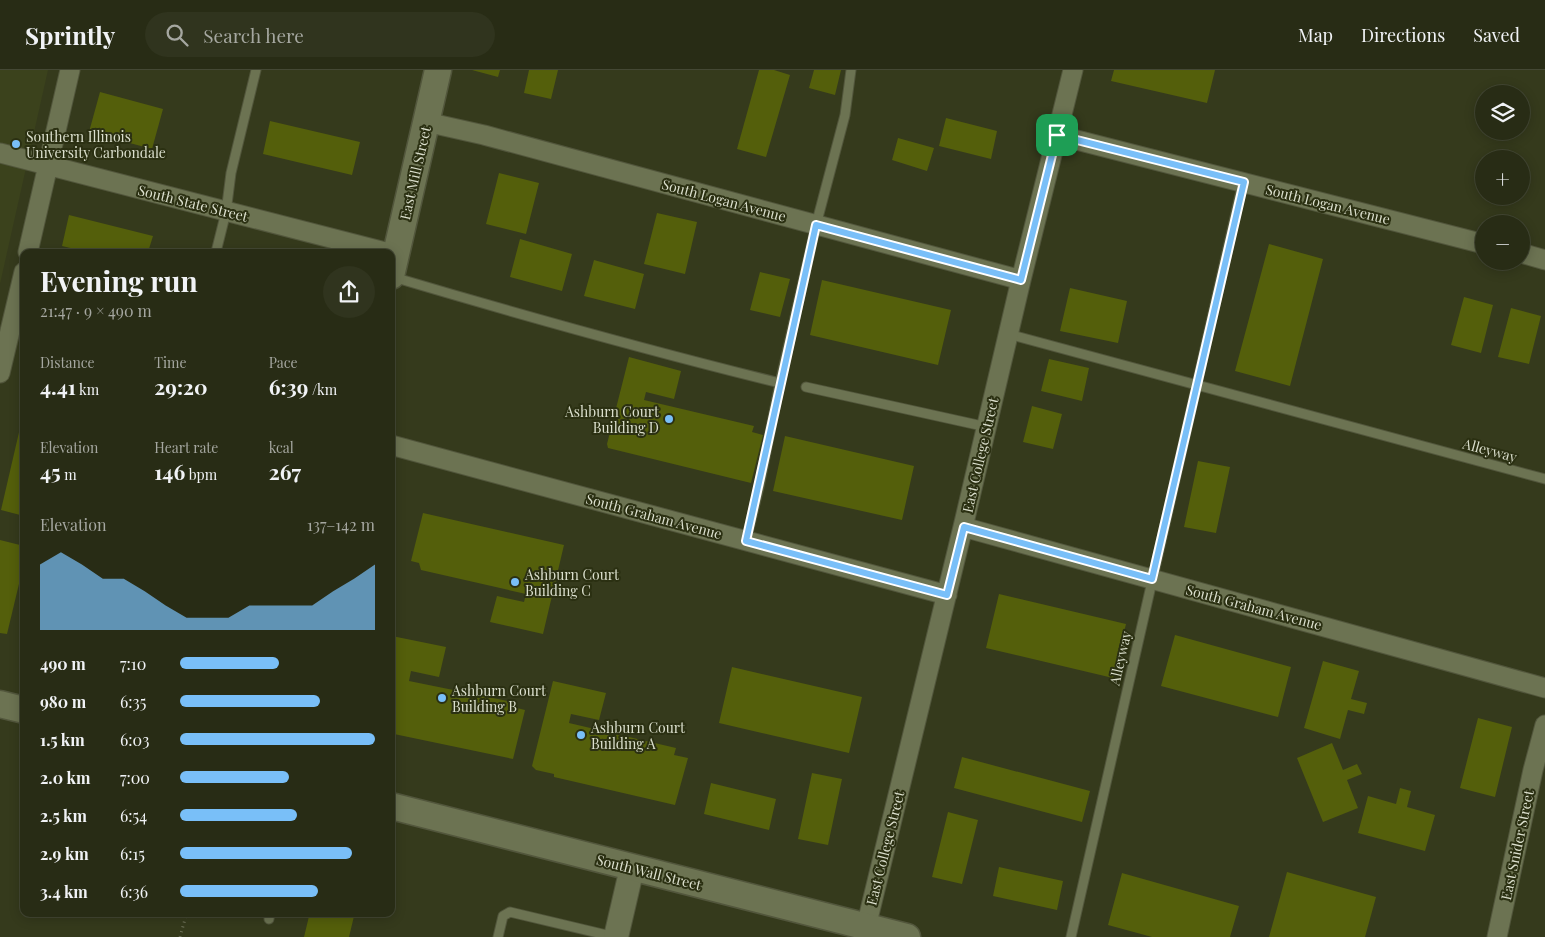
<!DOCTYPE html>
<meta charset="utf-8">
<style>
:root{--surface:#282c15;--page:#30341e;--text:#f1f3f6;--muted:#a5a7a0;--line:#444834;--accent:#79bff8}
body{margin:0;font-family:"Playfair Display",serif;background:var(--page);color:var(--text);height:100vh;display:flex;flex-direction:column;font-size:19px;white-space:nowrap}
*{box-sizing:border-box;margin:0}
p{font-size:16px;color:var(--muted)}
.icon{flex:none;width:28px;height:28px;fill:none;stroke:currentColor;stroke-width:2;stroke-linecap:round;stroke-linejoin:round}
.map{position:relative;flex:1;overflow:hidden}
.drawer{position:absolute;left:20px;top:179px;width:375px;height:668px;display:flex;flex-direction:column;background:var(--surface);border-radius:10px;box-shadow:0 2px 12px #0003,0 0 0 1px var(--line)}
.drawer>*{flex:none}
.buttons{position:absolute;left:1475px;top:15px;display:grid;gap:10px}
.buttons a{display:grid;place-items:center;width:55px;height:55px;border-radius:50%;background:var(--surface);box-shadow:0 2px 12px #0003,0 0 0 1px var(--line);font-size:25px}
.pin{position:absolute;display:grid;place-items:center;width:42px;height:42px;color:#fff;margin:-21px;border-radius:10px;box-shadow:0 2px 8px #0006}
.round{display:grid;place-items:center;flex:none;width:52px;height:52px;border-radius:26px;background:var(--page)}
.headline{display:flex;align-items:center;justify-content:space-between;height:85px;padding:0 20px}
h1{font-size:28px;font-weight:700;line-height:38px}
.metrics{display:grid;grid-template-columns:repeat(3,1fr);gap:8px;height:85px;padding:5px 20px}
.metrics div{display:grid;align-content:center}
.metrics b{font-size:21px;font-weight:700}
.metrics small{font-size:14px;font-weight:400}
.metrics p{font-size:14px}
.chart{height:140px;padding:10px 20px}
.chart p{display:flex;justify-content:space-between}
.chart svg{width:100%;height:90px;margin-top:5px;fill:var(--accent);opacity:.7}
ul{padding:0 20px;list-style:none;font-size:16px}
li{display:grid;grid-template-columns:80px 60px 1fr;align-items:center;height:38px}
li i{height:12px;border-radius:6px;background:var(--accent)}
header{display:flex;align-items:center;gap:30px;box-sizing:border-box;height:70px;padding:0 25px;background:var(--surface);border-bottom:1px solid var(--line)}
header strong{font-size:24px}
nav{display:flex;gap:28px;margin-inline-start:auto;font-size:18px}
.search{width:350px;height:45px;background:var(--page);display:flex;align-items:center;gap:12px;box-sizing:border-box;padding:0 18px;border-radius:28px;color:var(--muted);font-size:19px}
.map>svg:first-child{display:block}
.built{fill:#3b421c}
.building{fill:#545f0b}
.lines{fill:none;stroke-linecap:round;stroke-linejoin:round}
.service-casing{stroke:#52563c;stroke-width:11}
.minor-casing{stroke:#52563c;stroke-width:21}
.tertiary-casing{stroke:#52563c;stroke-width:26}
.secondary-casing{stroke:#52563c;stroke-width:29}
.path{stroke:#70745b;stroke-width:3;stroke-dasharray:1 4;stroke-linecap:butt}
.service{stroke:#6c7352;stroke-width:9}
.minor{stroke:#6c7352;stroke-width:19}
.tertiary{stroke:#6c7352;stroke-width:24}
.secondary{stroke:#6c7352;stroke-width:26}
.route-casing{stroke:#fff;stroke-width:10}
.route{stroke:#79bff8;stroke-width:6}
.poi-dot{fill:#79bff8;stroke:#2b3012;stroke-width:2}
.labels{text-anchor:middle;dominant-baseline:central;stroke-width:4;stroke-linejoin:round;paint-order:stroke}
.poi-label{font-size:14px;fill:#dbdfcd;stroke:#2b3012;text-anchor:start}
.street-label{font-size:14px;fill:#dbdfcd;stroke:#2b3012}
</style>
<header>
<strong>Sprintly</strong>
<div class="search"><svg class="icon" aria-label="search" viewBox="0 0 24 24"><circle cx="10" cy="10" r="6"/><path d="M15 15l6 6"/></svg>Search here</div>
<nav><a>Map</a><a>Directions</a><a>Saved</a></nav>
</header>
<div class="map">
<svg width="1545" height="867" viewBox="0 0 1545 867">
<rect width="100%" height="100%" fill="#353a1c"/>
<path class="built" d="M0,0H48L0,214Z"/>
<path class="building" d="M472,0H500L498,7Z
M529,0H558L551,29L524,23Z
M759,0H774L790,5L766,87L737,79Z
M814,0H841L835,25L809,18Z
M1114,0H1215L1207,33L1111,11Z
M100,22L163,39L152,79L89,62Z
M946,48L997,61L991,89L939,76Z
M270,51L360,72L352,105L263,84Z
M898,68L934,78L927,101L892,90Z
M499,103L539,113L526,164L486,154Z
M657,143L697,152L685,204L644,194Z
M69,145L153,166L148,182H87L62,176Z
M520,169L572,184L562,221L510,207Z
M1269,174L1323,189L1290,316L1235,301Z
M594,190L644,204L635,239L584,226Z
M760,202L790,209L780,247L750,240Z
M822,210L951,240L938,295L810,265Z
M1070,218L1127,231L1118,273L1060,261Z
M1464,227L1493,235L1481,283L1451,275Z
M1511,238L1541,246L1529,294L1498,287Z
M629,287L681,301L674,329L646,322L644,330L754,356L752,362L763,365L751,413L608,378L607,374Z
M1049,289L1089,298L1082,331L1041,321Z
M1032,336L1062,344L1053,379L1023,372Z
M23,345H24V446L1,440Z
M785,366L914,396L902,450L773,421Z
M1198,391L1230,397L1216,463L1184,457Z
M423,443L564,475L543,564L490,552L497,526L524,532L526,524L421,500L419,493L411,491Z
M0,470L24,476V493L7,564L0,563Z
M999,524L1126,554L1113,608L986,578Z
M1175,565L1291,597L1278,647L1161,616Z
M392,566L446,577L439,607L411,601L409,611L517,633V638L525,640L513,689L394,664L391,661Z
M1323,591L1359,601L1351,629L1367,633L1364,644L1348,640L1340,669L1304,658Z
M732,597L862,627L849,683L719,653Z
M553,611L606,623L599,650L571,644L569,653L676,678L674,685L688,688L675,735L554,707V704L536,700L532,696Z
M1478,648L1512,657L1495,727L1460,718Z
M1332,673L1343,700L1357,694L1362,704L1347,710L1358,738L1323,752L1297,688Z
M962,687L1090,721L1082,752L954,718Z
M812,703L842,709L828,775L798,769Z
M711,713L776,729L769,760L704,744Z
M1400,718L1411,721L1407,737L1435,745L1425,781L1358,763L1368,726L1396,734Z
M948,742L978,750L962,814L932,807Z
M999,797L1063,811L1057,840L993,826Z
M1287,802L1376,827L1365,867H1269Z
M1122,803L1239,836L1230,867H1152L1108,855Z
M310,842H355L349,867H304Z"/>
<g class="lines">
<g class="service-casing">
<path id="service" d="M216,182L226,142L231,103L256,0
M393,207C521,245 650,281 780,313L816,155L845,45L851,0
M1008,264L1545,409
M806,317L987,357
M746,471L759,417L780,313
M269,849L270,842
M498,867L503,846L510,842L615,867
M1071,867L1243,112"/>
</g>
<g class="minor-casing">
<path id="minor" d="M426,52L484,65L1021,210
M1057,65L1484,174
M0,83L385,182
M28,182L70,0
M1521,183L1545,190
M0,303L24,202
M391,375L947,525
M963,457L1545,618
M866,857L963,457L1021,210L1073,0
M1497,867L1533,700L1545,655"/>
</g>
<g class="tertiary-casing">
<path id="tertiary" d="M616,867L632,798"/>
</g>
<g class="secondary-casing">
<path id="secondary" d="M391,206L438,0
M0,634L24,640
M391,736L907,867"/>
</g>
<path class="path" d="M180,867L187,842"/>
<use href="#service" class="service"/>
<use href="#minor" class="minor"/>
<use href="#tertiary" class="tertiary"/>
<use href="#secondary" class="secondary"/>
</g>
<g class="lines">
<g class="route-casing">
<path id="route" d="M1057,65L1244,112L1152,509L964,457L947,525L746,471L816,155L1021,210Z"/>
</g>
<use href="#route" class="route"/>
</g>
<g class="poi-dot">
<circle cx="16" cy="74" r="5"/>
<circle cx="669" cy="349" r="5"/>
<circle cx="515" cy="512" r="5"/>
<circle cx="442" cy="628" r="5"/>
<circle cx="581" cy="665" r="5"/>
</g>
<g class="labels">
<g class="poi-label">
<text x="26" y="66">Southern Illinois<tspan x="26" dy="16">University Carbondale</tspan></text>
<text x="659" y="341" text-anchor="end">Ashburn Court<tspan x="659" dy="16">Building D</tspan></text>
<text x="525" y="504">Ashburn Court<tspan x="525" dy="16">Building C</tspan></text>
<text x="452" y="620">Ashburn Court<tspan x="452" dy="16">Building B</tspan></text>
<text x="591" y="657">Ashburn Court<tspan x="591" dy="16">Building A</tspan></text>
</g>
<g class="street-label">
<text transform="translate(415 103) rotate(-77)">East Mill Street</text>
<text transform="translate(724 130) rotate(15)">South Logan Avenue</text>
<text transform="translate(193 133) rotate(14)">South State Street</text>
<text transform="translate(1328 134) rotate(14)">South Logan Avenue</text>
<text transform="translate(1490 380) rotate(15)">Alleyway</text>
<text transform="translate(980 385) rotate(-77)">East College Street</text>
<text transform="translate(654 446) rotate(15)">South Graham Avenue</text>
<text transform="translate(1254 537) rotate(15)">South Graham Avenue</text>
<text transform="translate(1120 588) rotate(-77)">Alleyway</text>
<text transform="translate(1517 775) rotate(-78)">East Snider Street</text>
<text transform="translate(885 778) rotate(-76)">East College Street</text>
<text transform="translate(649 802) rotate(14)">South Wall Street</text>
</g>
</g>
</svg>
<div class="buttons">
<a><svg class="icon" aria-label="layers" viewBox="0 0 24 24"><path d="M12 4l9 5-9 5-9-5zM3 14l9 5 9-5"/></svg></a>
<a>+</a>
<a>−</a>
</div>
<div class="pin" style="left:1057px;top:65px;background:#1e9e55"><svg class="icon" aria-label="arrive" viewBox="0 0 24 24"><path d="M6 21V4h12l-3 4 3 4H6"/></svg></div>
<section class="drawer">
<div class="headline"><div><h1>Evening run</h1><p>21:47 · 9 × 490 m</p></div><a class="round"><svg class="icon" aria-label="share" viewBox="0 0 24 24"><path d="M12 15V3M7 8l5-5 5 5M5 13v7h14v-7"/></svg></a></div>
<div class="metrics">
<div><p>Distance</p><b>4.41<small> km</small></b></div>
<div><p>Time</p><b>29:20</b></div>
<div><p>Pace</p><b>6:39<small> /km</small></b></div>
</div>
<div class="metrics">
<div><p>Elevation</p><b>45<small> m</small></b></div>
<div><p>Heart rate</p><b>146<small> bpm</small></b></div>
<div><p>kcal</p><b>267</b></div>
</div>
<div class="chart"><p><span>Elevation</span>137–142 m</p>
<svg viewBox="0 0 160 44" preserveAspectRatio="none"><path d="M0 44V12L10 6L20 12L30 19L40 19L50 25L60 32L70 38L80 38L90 38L100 32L110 32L120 32L130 32L140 25L150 19L160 12V44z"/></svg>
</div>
<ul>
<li><b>490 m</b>7:10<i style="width:51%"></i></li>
<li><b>980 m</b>6:35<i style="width:72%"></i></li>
<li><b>1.5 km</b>6:03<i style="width:100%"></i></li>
<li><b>2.0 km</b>7:00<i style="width:56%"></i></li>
<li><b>2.5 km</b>6:54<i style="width:60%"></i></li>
<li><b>2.9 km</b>6:15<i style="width:88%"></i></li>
<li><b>3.4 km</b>6:36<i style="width:71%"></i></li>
</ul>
</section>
</div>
